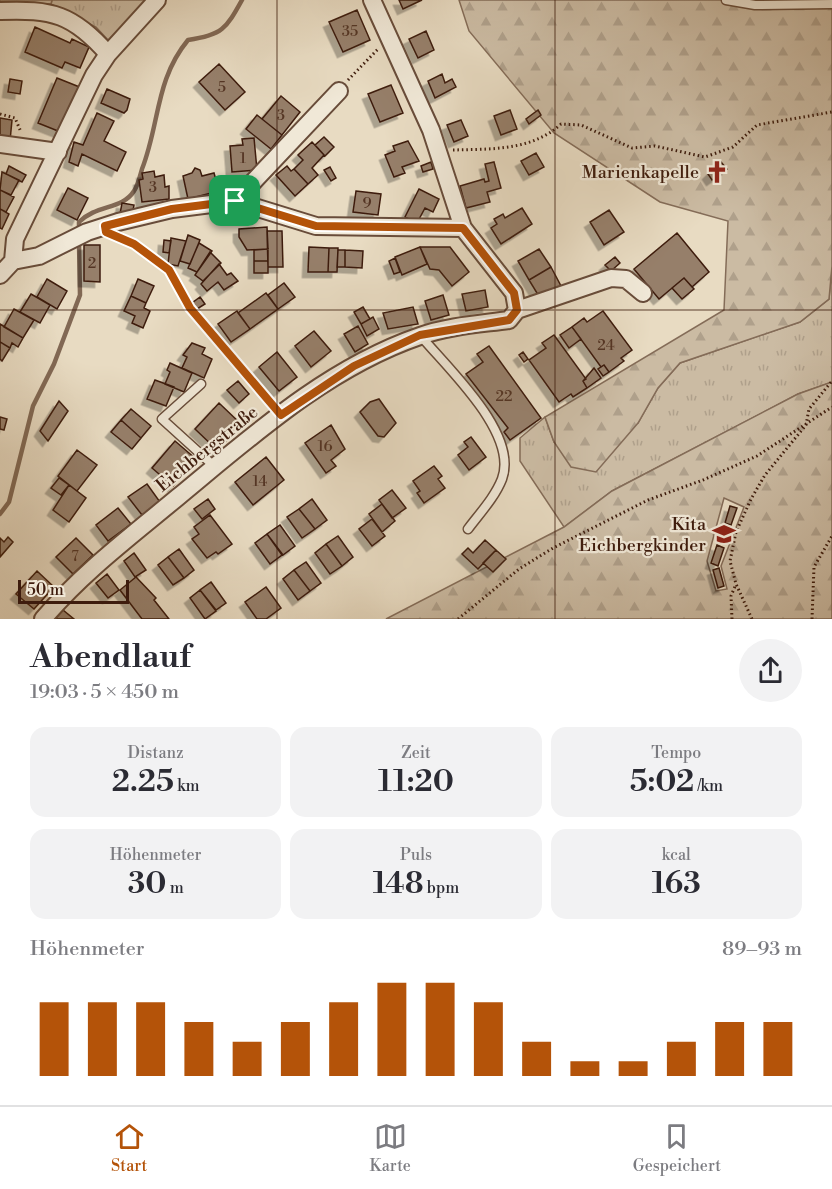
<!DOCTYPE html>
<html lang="de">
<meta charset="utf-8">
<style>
:root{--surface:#fff;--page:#f2f2f3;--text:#2b2b33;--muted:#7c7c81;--line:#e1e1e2;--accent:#b45309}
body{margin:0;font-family:"Libre Bodoni",serif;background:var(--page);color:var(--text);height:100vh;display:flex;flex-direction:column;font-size:22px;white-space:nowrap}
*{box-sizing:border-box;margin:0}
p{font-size:20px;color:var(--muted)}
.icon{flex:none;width:33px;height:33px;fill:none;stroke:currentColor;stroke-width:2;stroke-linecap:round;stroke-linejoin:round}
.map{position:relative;height:619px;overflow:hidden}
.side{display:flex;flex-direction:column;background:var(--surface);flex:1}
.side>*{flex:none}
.scale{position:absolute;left:18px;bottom:15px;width:111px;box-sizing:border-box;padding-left:6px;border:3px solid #3e1c0d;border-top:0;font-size:16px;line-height:21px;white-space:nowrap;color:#3e1c0d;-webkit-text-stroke:4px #f0e8d7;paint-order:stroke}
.pin{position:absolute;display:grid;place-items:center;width:51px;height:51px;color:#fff;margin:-26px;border-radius:12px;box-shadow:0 3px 9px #0006}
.round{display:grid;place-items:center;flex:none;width:63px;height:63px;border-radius:32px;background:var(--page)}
.overview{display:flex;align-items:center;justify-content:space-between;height:102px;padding:0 30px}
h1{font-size:33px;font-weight:600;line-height:45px}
.figures{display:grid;grid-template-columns:repeat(3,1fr);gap:9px;height:102px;padding:6px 30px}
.figures div{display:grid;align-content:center;border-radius:15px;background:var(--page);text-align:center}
.figures b{font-size:30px;font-weight:600}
.figures small{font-size:16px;font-weight:400}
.figures p{font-size:16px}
.chart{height:168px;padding:12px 30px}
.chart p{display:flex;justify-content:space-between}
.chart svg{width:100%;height:108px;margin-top:6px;stroke:var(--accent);stroke-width:6}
.menu{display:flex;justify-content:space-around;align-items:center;height:84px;border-top:2px solid var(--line);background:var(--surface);font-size:16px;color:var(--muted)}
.menu a{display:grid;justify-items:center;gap:3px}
.menu .current{color:var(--accent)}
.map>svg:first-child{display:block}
.grass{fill:url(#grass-tufts);stroke:#846c58;stroke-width:1.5}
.forest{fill:url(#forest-firs);stroke:#846c58;stroke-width:1.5;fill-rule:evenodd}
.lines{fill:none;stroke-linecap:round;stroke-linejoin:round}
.stream{stroke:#816854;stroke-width:4.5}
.building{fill:#967f6b;stroke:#3e1c0d;stroke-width:1.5;filter:url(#shadow)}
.lane-casing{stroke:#684c3a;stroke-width:11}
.street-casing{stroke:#684c3a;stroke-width:20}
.path{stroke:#3e1c0d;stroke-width:3;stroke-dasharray:1.5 3;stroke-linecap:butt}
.lane{stroke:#f0e8d7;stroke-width:8}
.street{stroke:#f0e8d7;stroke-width:16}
.route-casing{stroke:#fff;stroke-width:12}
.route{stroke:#b45309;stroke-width:8}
.grid{fill:none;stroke:#3e1c0d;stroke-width:1.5;stroke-opacity:0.55}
.labels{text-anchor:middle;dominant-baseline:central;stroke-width:4.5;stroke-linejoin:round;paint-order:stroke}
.number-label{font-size:15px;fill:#543524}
.poi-label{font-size:18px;fill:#3e1c0d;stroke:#f0e8d7;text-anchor:end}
.street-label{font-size:18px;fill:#3e1c0d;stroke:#f0e8d7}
</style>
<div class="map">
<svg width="832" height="619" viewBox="0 0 832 619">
<defs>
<pattern id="grass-tufts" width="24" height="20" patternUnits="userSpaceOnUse" patternTransform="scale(1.5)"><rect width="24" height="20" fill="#cbbba3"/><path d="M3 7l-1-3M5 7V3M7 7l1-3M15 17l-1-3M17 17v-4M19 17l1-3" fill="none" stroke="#afa08b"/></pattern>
<pattern id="forest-firs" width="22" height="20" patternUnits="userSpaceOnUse" patternTransform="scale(1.5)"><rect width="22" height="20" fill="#cbbba3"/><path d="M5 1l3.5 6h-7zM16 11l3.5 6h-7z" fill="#afa08b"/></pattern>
<filter id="shadow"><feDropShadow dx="-5.5" dy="5.5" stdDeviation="0" flood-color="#0004"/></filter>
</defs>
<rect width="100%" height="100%" fill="#e8dbc2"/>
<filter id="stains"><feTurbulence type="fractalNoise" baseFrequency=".00333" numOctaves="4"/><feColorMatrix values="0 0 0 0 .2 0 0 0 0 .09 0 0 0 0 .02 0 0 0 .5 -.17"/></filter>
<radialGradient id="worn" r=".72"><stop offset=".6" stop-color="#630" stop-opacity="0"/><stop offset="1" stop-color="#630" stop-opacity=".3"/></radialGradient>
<path class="grass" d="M52,0H150L136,17L108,40L96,27L51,4Z
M832,266V382L798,394L612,491L564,527L520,461V438L545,417L554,442L638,423L658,388L680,363L800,322L829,299Z"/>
<path class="forest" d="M0,0H52L51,4H0Z
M459,0H832V266L829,299L800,322L680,363L658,388L638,423L596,472L571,467L554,442L545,417L724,310L728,221L660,202L554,133L469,31Z
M832,382V619H386L564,527L612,491L798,394ZM724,498L744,507L721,566L727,589L716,591L707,561Z"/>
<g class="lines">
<path class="stream" d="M79,230V222C97,204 122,210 134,191C138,185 140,176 142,169C160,123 155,80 188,40C222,35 226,29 242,0
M0,514L9,502L33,406L54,364L80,295L79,242"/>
</g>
<path class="building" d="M399,0H422L403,9Z
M357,10L370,40L343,52L329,22Z
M35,27L70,43L72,39L89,47L80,68L65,62L62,68L25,52Z
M426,31L434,50L418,58L409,39Z
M219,64L245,92L225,110L199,82Z
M442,74L445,83L452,79L456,87L435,98L428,81Z
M57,78L82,88L63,133L38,123Z
M10,79L22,81L20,94L8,92Z
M391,85L403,113L380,122L368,94Z
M107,89L130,99L127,110L124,113L101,103Z
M281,96L300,112L282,135L262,119Z
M510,110L517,129L501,135L494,116Z
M538,110L541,115L529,124L526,119Z
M97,113L114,121L104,141L126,152L117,171L82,154L78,166L69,162L74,142L83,145Z
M257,115L282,135L271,149L246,129Z
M0,118L12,120L10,141L0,140Z
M461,120L468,136L454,142L447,125Z
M324,137L334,147L325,156L315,145Z
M254,138L257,170L232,172L230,146L243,145L242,139Z
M408,141L419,161L402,167L405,173L394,177L385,155L395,151L393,146Z
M312,142L324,155L312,168L318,175L308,184L294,169L303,160L298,155Z
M536,153L544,167L529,175L521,161Z
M431,162L433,169L423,172L421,166Z
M494,162L501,188L487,192L490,202L466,208L460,186L484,179L485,182L489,181L485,164Z
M721,162L727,169L712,180L708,174Z
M9,166L26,175L22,182L6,174Z
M287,166L291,171L294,169L308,184L295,196L276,175Z
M330,167L336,178L331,181L324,170Z
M195,168L200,170L202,176L214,173L219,191L188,199L183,176L192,173Z
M154,171L155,177L164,175L165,187L169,186V199L142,202L139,180L143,179L142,173Z
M2,172L19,180L11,195L0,190Z
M68,188L88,198L77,220L57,210Z
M419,189L439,199L433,212L425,208L417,223L405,217Z
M0,190L14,197L6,212L0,209Z
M356,191L381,194L378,215L353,212Z
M122,203L134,205L132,216L120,214Z
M522,208L532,224L501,244L491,228L497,224L494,219L503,214L505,218Z
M0,209L9,214L2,229L0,228Z
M609,210L624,232L604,245L590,222Z
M267,227L268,249L247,250L239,237V229Z
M267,231H282L283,267H268Z
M677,233L709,272L692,287L684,278L659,299L634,269Z
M188,235L200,240L190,264L180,261Z
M171,238L186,241L178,266L168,264Z
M164,240L171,241L169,253L163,252Z
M199,243L212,251L197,272L188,268Z
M84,245H100V282L84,281Z
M309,247L329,248L328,272H308Z
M420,247L427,264L402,275L395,257Z
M420,247H450L469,272L452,286L439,270L430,269Z
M329,248H338L337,272H328Z
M268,249V261H254V250Z
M539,249L551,267L529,280L518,261Z
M338,250H345V267H337Z
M345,250L363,251L362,268L345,267Z
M210,252L221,263L203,281L195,275Z
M615,257L620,263L611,271L605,265Z
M395,258L400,272L394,274L389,261Z
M254,261H268V273H254Z
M219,264L227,275L231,273L238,281L224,290L218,282L207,291L201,284Z
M551,267L561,286L540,298L529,280Z
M684,278L694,289L682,299L672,288Z
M47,279L67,291L57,309L37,297Z
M138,279L154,286L146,303L131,296Z
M284,283L295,297L278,309L268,295Z
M485,290L488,307L466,311L462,294Z
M266,293L278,309L250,329L238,313Z
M31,294L50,305L40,323L20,312Z
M443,295L449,315L431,320L425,301Z
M131,296L146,303L144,308L150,311L143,328L132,323L135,316L124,311Z
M200,297L205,304L197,309L192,303Z
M363,307L370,319L361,324L354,312Z
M413,307L418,324L388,329L383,313Z
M14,309L34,320L23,338L4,327Z
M237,311L250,329L231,342L218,324Z
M603,311L632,350L621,358L624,361L609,372L604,365L601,367L572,327L584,318L587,322Z
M373,317L379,329L367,336L361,324Z
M0,324L23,338L18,347L12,343L10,348L0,342Z
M358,326L368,344L355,352L344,334Z
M572,327L581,339L569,348L560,335Z
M314,331L331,351L311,367L295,346Z
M554,335L586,379L583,381L587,388L573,397L571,394L559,402L529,360L546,348L542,343Z
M0,342L10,348L2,361L0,359Z
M192,343L205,348L202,354L212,359L204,378L182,368L187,357L183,355Z
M489,346L541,418L510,440L504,432L508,428L466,374L483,362L477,354Z
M277,352L297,377L279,391L259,367Z
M523,352L528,359L524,362L519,355Z
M170,363L192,373L184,392L165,384L170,372L167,370Z
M604,365L609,372L603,376L598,369Z
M594,368L601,378L587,388L583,381Z
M155,380L174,387L166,406L147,399Z
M238,381L249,394L239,403L227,390Z
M379,399L396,423L384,437L378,436L360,412L370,402Z
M59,401L68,411L48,441L40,431Z
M219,403L242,425L217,450L195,429Z
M131,409L151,426L141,438L121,420Z
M0,417L7,419L4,430L0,429Z
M121,420L141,438L132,449L111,432Z
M331,425L345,449L331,460L336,466L326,473L305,443Z
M471,437L486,457L469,470L458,455L468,447L464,442Z
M175,441L196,459L173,486L152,468Z
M77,450L97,465L77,491L58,476Z
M266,457L284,480L253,505L235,482Z
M434,466L442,476L438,479L445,488L424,503L417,493L420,491L413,481Z
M59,478L69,485L61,495L51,488Z
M147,484L160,502L142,515L128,497Z
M69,485L86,498L69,522L53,510Z
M392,490L406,508L392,518L379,500Z
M208,499L215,509L202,519L194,509Z
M312,499L327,520L315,529L299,509Z
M382,504L395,521L382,532L369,514Z
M730,506L737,508L731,525L725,523Z
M118,508L131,524L108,541L96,525Z
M299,509L315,529L302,538L287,517Z
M210,515L232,544L218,554L216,552L207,558L192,539L199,534L194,527Z
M372,519L385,536L372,546L359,529Z
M280,525L295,546L283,555L267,534Z
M267,534L282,555L270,564L255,543Z
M338,536L353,557L342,566L326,544Z
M8,537L13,542L0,557V538L4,542Z
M76,538L93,555L73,574L56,557Z
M485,540L496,550L478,569L462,554L468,548L473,553Z
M326,544L342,566L330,574L315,553Z
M717,545L724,548L718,566L711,563Z
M179,549L194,570L184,578L168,557Z
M496,550L506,559L493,572L483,563Z
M134,553L146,570L135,577L124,561Z
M168,557L184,578L173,585L158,565Z
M306,562L321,583L310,591L294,570Z
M719,568L724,586L718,588L713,570Z
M294,570L310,591L298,600L283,579Z
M37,571L54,587L34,609L16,594Z
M107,574L119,590L108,598L96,583Z
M136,577L156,598L154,600L169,619H142L120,590Z
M211,582L226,603L216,610L200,590Z
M266,587L281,608L266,619H257L245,602Z
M200,590L216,611L205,619L190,598Z
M63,610L74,619H55Z"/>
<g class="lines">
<g class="lane-casing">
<path id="lane" d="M726,0L755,5L832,4
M420,335C447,368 519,433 502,479C495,497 480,513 468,529
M201,384L162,419L215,467"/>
</g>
<g class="street-casing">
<path id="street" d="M0,11C52,9 73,14 108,54
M0,144L58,152
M235,201L339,91
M13,261L39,256L87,232L118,222L172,209L235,201L316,226L463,228
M0,275L13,261L15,239L94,75L108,54L157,0
M517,310L611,278L626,279L643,293
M43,619C83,572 130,537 178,497C252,436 327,368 420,336C448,326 480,324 509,320L517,310L514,293L463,228L431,130L372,0"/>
</g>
<path class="path" d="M348,80L379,48
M0,114L15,118L21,132
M453,150C490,149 532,151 561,124L581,125L632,148L655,146L705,157L733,147L757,125L832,112
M119,237L134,244L169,270L190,308L270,403
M458,619L519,569L553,548L648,500L703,480L757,456L832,407
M732,619L731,596L736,584
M752,619L736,584L730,561L736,532L751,499L765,475L806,425L809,409L832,381
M812,619L814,567L832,536"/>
<use href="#lane" class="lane"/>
<use href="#street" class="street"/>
</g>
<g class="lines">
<g class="route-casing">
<path id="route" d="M235,201L316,226L463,228L514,293L517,310L509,320L420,335L354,366L281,415L190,308L169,270L134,244L106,232L105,226L172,209Z"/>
</g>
<use href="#route" class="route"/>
</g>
<path class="grid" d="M277,0V619M555,0V619M0,310H832"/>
<defs>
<g id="church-bare" transform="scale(1.8)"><path d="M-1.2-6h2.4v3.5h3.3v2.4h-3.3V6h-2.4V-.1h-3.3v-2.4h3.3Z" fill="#8f2418" stroke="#f0e8d7" stroke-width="2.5" paint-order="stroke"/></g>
<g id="school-bare" transform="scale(1.8)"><path d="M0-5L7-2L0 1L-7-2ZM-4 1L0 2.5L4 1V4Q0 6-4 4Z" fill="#8f2418" stroke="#f0e8d7" stroke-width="2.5" paint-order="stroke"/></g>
</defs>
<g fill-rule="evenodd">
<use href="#church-bare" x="717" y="172"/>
<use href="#school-bare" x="724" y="534"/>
</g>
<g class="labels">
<g class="number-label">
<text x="350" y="31">35</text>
<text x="222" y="87">5</text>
<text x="281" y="115">3</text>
<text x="243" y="158">1</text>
<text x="153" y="187">3</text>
<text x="367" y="203">9</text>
<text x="92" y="263">2</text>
<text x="606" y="345">24</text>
<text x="504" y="396">22</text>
<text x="325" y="446">16</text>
<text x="260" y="481">14</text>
<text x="75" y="556">7</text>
</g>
<g class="poi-label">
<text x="699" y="172">Marienkapelle</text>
<text x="706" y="524">Kita<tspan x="706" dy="21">Eichbergkinder</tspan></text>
</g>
<g class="street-label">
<text transform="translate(207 449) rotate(-39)">Eichbergstraße</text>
</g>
</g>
<rect width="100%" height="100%" filter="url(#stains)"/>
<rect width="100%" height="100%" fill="url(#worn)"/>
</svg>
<div class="scale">50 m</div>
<div class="pin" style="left:235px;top:201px;background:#1e9e55"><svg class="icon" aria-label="arrive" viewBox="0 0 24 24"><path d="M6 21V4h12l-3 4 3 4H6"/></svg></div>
</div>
<section class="side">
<div class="overview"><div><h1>Abendlauf</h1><p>19:03 · 5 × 450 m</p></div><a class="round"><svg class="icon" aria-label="share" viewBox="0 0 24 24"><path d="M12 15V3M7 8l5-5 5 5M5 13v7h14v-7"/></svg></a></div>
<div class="figures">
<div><p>Distanz</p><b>2.25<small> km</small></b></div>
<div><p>Zeit</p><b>11:20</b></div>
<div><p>Tempo</p><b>5:02<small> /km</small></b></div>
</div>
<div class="figures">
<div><p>Höhenmeter</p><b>30<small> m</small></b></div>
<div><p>Puls</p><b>148<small> bpm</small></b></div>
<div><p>kcal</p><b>163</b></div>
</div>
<div class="chart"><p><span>Höhenmeter</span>89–93 m</p>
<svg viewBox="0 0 160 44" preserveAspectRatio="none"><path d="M5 44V14M15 44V14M25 44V14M35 44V22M45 44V30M55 44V22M65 44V14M75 44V6M85 44V6M95 44V14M105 44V30M115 44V38M125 44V38M135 44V30M145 44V22M155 44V22"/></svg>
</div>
</section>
<nav class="menu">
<a class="current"><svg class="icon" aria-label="home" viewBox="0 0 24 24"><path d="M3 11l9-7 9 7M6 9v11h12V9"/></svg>Start</a>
<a><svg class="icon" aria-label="map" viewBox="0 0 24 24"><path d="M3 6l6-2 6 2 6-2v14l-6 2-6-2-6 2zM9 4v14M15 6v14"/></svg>Karte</a>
<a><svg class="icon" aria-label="saved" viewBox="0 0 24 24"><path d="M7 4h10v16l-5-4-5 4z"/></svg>Gespeichert</a>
</nav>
